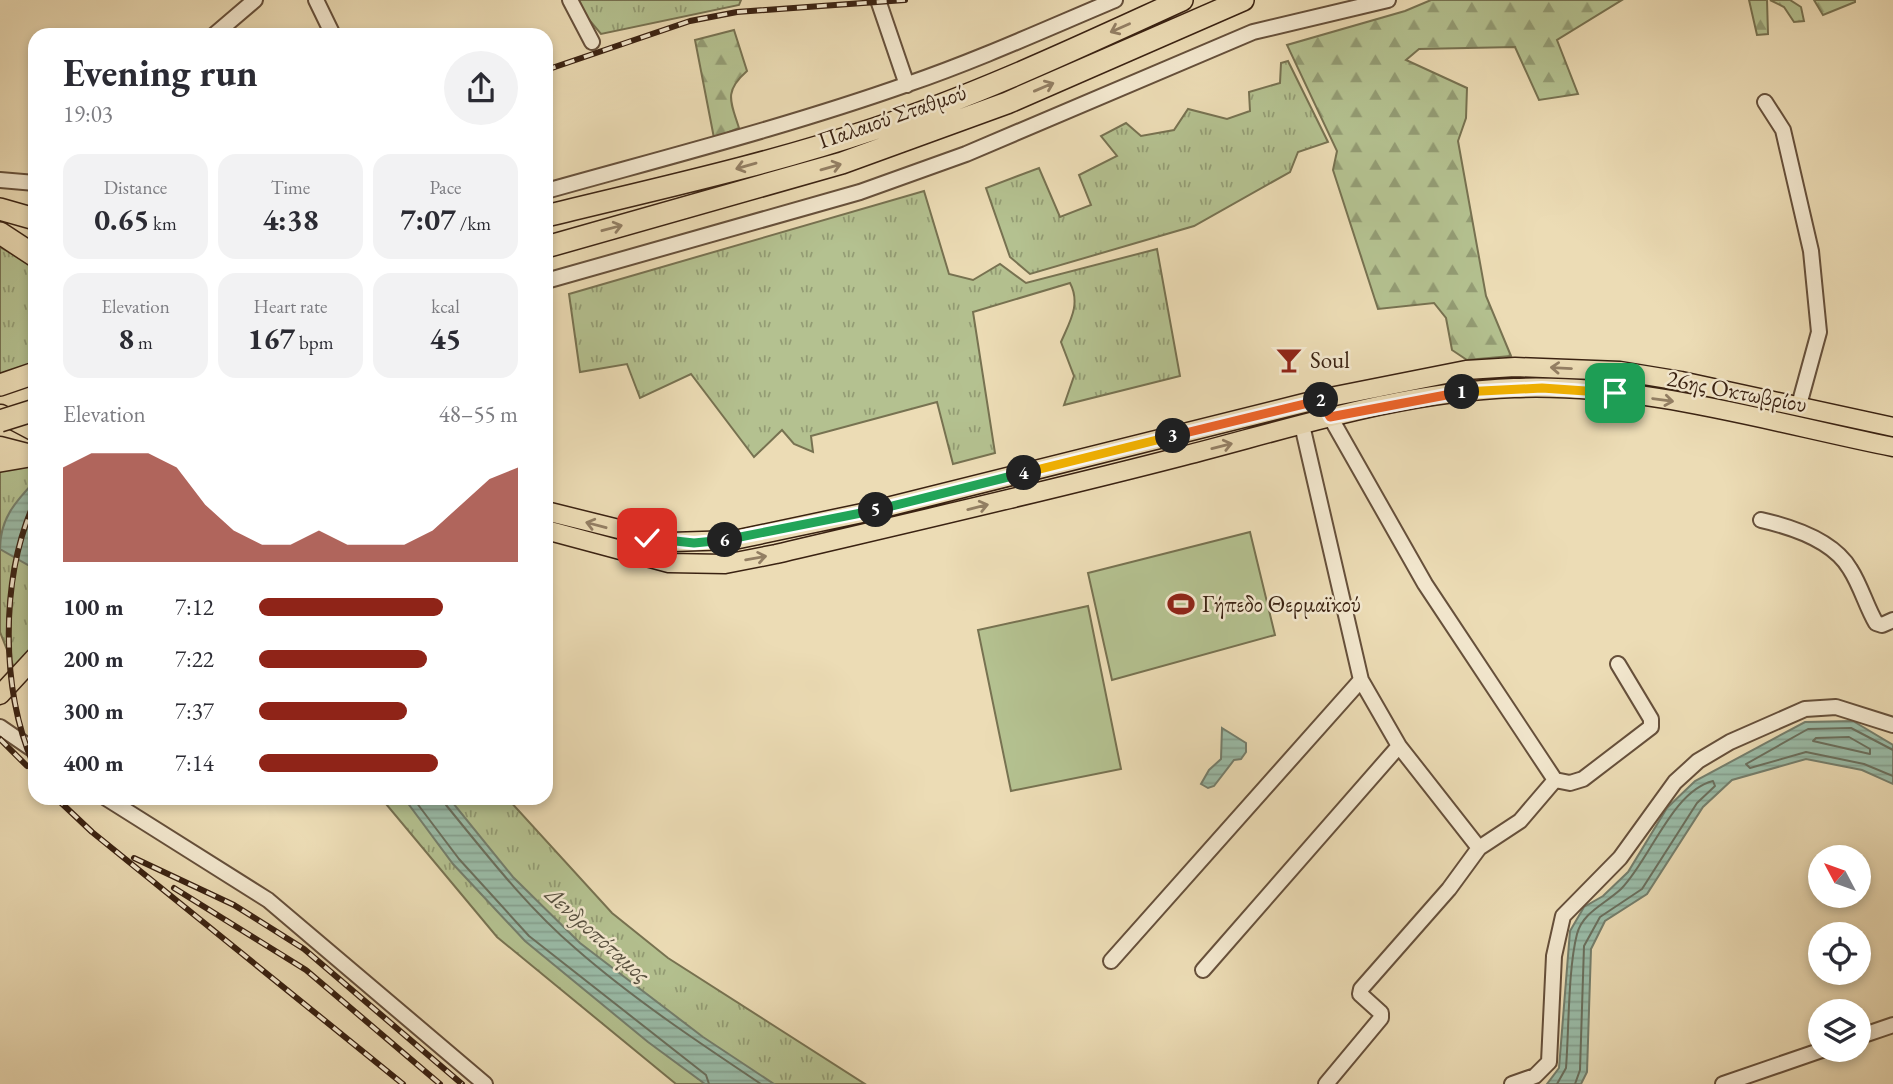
<!DOCTYPE html>
<meta charset="utf-8">
<style>
:root{--surface:#fff;--page:#f2f2f3;--text:#2b2b33;--muted:#7c7c81;--accent:#8f2418}
body{margin:0;font-family:"EB Garamond",serif;background:var(--page);color:var(--text);height:100vh;display:flex;flex-direction:column;font-size:26px;white-space:nowrap}
*{box-sizing:border-box;margin:0}
p{font-size:23px;color:var(--muted)}
.icon{flex:none;width:38px;height:38px;fill:none;stroke:currentColor;stroke-width:2;stroke-linecap:round;stroke-linejoin:round}
.map{position:relative;flex:1;overflow:hidden}
.details{position:absolute;left:28px;top:28px;width:525px;height:777px;display:flex;flex-direction:column;background:var(--surface);border-radius:21px;box-shadow:0 4px 10px #0003}
.details>*{flex:none}
.needle{width:46px;rotate:311deg}
.tools{position:absolute;left:1808px;top:845px;display:grid;gap:14px}
.tools a{display:grid;place-items:center;width:63px;height:63px;border-radius:50%;background:var(--surface);box-shadow:0 4px 10px #0003;font-size:35px}
.pin{position:absolute;display:grid;place-items:center;width:60px;height:60px;color:#fff;margin:-30px;border-radius:14px;box-shadow:0 4px 10px #0006}
.km{position:absolute;width:35px;height:35px;margin:-18px;border-radius:50%;background:#222;color:#fff;font-size:19px;line-height:35px;text-align:center}
.round{display:grid;place-items:center;flex:none;width:74px;height:74px;border-radius:37px;background:var(--page)}
.head{display:flex;align-items:center;justify-content:space-between;height:119px;padding:0 35px}
h1{font-size:38px;font-weight:700;line-height:52px}
.figures{display:grid;grid-template-columns:repeat(3,1fr);gap:10px;height:119px;padding:7px 35px}
.figures div{display:grid;align-content:center;border-radius:18px;background:var(--page);text-align:center}
.figures b{font-size:30px;font-weight:700}
.figures small{font-size:19px;font-weight:400}
.figures p{font-size:19px}
.chart{height:196px;padding:14px 35px}
.chart p{display:flex;justify-content:space-between}
.chart svg{width:100%;height:126px;margin-top:7px;fill:var(--accent);opacity:.7}
ul{padding:0 35px;list-style:none;font-size:23px}
li{display:grid;grid-template-columns:112px 84px 1fr;align-items:center;height:52px}
li i{height:18px;border-radius:9px;background:var(--accent)}
.map>svg:first-child{display:block}
.grass{fill:url(#grass-tufts);stroke:#777251;stroke-width:2}
.forest{fill:url(#forest-firs);stroke:#777251;stroke-width:2}
.pitch{fill:#b4c190;stroke:#777251;stroke-width:2}
.water{fill:url(#water-rules);stroke:#747e6c;stroke-width:2}
.lines{fill:none;stroke-linecap:round;stroke-linejoin:round}
.shore{stroke:#6a6f5d;stroke-width:2}
.minor-casing{stroke:#66503b;stroke-width:18}
.major-casing{stroke:#3a2212;stroke-width:21}
.highway-casing{stroke:#3a2212;stroke-width:24}
.minor{stroke:#f3e8cf;stroke-width:14}
.major{stroke:#ecdcb5;stroke-width:18}
.highway{stroke:#ecdcb5;stroke-width:21}
.rail-casing{stroke:#3a2212;stroke-width:6}
.rail{stroke:#f3e8cf;stroke-width:3.5;stroke-dasharray:10;stroke-linecap:butt}
.highway-bridge-casing{stroke:#3a2212;stroke-width:24;stroke-linecap:butt}
.highway-bridge{stroke:#ecdcb5;stroke-width:21}
.oneway{stroke:#937f64}
.split-1-casing{stroke:#fff;stroke-width:14}
.split-2-casing{stroke:#fff;stroke-width:14}
.split-3-casing{stroke:#fff;stroke-width:14}
.split-4-casing{stroke:#fff;stroke-width:14}
.split-5-casing{stroke:#fff;stroke-width:14}
.split-6-casing{stroke:#fff;stroke-width:14}
.split-7-casing{stroke:#fff;stroke-width:14}
.split-1{stroke:#f5b400;stroke-width:9}
.split-2{stroke:#f0652b;stroke-width:9}
.split-3{stroke:#f0652b;stroke-width:9}
.split-4{stroke:#f5b400;stroke-width:9}
.split-5{stroke:#22a559;stroke-width:9}
.split-6{stroke:#22a559;stroke-width:9}
.split-7{stroke:#22a559;stroke-width:9}
.labels{text-anchor:middle;dominant-baseline:central;stroke-width:5;stroke-linejoin:round;paint-order:stroke}
.street-label{font-size:23px;fill:#3a2212;stroke:#f3e8cf}
.poi-label{font-size:23px;fill:#3a2212;stroke:#f3e8cf;text-anchor:start}
.water-label{font-size:24px;font-style:italic;fill:#57503f;stroke:#f3e8cf}
</style>
<div class="map">
<svg width="1893" height="1084" viewBox="0 0 1893 1084">
<defs>
<pattern id="grass-tufts" width="24" height="20" patternUnits="userSpaceOnUse" patternTransform="scale(1.75)"><rect width="24" height="20" fill="#b4c190"/><path d="M3 7l-1-3M5 7V3M7 7l1-3M15 17l-1-3M17 17v-4M19 17l1-3" fill="none" stroke="#939c74"/></pattern>
<pattern id="forest-firs" width="22" height="20" patternUnits="userSpaceOnUse" patternTransform="scale(1.75)"><rect width="22" height="20" fill="#b4c190"/><path d="M5 1l3.5 6h-7zM16 11l3.5 6h-7z" fill="#939c74"/></pattern>
<pattern id="water-rules" width="6" height="5" patternUnits="userSpaceOnUse" patternTransform="scale(1.75)"><rect width="6" height="5" fill="#9abca8"/><path d="M0 2.5h6" fill="none" stroke="#85a190"/></pattern>
</defs>
<rect width="100%" height="100%" fill="#ecdcb5"/>
<filter id="stains"><feTurbulence type="fractalNoise" baseFrequency=".00286" numOctaves="4"/><feColorMatrix values="0 0 0 0 .2 0 0 0 0 .09 0 0 0 0 .02 0 0 0 .5 -.17"/></filter>
<radialGradient id="worn" r=".72"><stop offset=".6" stop-color="#630" stop-opacity="0"/><stop offset="1" stop-color="#630" stop-opacity=".3"/></radialGradient>
<path class="grass" d="M577,0H741L739,5L601,34L580,9Z
M1288,61L1328,142L1298,152L1290,172L1194,226L1030,274L1010,257L986,188L1039,168L1060,217L1091,205L1079,175L1117,156L1101,136L1126,123L1141,136L1174,130L1188,109L1227,119L1250,111L1249,92L1280,83L1281,63Z
M924,191L949,274L973,280L1000,264L1026,283L1157,249L1180,376L1064,405L1074,376L1061,342C1070,321 1081,304 1070,283L973,312L995,453L953,464L937,402L811,436L813,452L794,444L782,430L754,457L691,374L640,398L627,364L580,372L569,294Z
M0,247L35,266V364L0,376Z
M35,466V645L15,670L0,632V469Z
M381,798H507L612,913L668,958L865,1084H676L497,937Z"/>
<path class="forest" d="M1431,0H1622L1557,40L1578,94L1539,100L1515,47L1419,49L1406,60L1467,88L1466,118L1458,141L1486,296L1511,356L1467,360L1452,350L1446,318L1434,303L1378,309L1333,170L1337,151L1287,45L1405,11Z
M1749,0H1767L1768,34L1757,35Z
M1770,0H1790L1801,7L1804,21L1794,22L1784,7Z
M1814,0H1855V2L1823,15Z
M734,30L747,71C723,92 731,102 739,128L714,138L695,40Z"/>
<path class="pitch" d="M1250,532L1275,635L1112,680L1088,573Z
M1088,606L1121,769L1011,791L978,630Z"/>
<path class="water" d="M35,481V569L0,549C0,519 15,502 35,481Z
M1853,721L1893,745V784L1862,770L1806,759L1732,780L1703,807L1647,894L1605,921L1591,949L1587,1072L1581,1084H1547L1559,1068L1570,931L1584,907L1603,896L1628,872L1667,808L1695,781L1805,722Z
M1222,728L1246,743V752L1241,759L1234,760L1214,786L1208,788L1201,784L1209,770L1221,759Z
M404,798H449L513,877L580,943L703,1037L774,1084H705L648,1042L525,941L453,864Z"/>
<g class="lines">
<path class="shore" d="M1849,737L1870,749V754L1813,741L1816,738Z
M1893,750L1851,728L1808,729L1746,764L1750,768L1806,752L1864,764L1893,776
M413,798L459,859L529,936L706,1075L709,1084
M444,798L446,805C487,855 526,906 575,948C632,998 698,1042 761,1084
M1557,1084L1566,1068C1569,1030 1568,969 1577,934C1583,912 1605,904 1621,889C1650,860 1672,791 1713,781L1715,786L1697,803L1642,889L1600,917L1584,946L1580,1070L1575,1084"/>
<g class="minor-casing">
<path id="minor" d="M316,0L333,35
M570,0L592,42
M878,0L907,85
M214,35L255,0
M1765,102L1783,130L1811,251L1819,332L1799,405
M0,180L35,183
M546,191C667,157 789,126 908,84C978,60 1046,29 1115,0
M546,281L860,192L966,154L1253,32L1388,0
M1320,399L1425,584L1555,780
M1302,425L1361,680L1399,746L1479,848
M1761,520C1792,527 1833,540 1850,569C1861,586 1866,606 1876,623L1882,625L1893,620
M0,727L35,751
M106,798L268,900L485,1084
M1111,961L1361,680
M1203,970L1399,746
M1858,1037L1893,1025
M1326,1084L1381,1018V1013L1360,994L1361,989L1449,889L1479,848L1520,821L1555,780L1570,783L1583,779L1651,727V719L1618,664
M1512,1084L1535,1076L1549,1062L1554,956L1563,916L1620,858L1675,782L1698,761L1730,742L1805,709L1836,707L1893,725
M1723,1084L1822,1050"/>
</g>
<g class="major-casing">
<path id="major" d="M1,414L35,432
M0,446L31,454
M546,511L671,542L734,540L867,512L1320,399L1466,370L1515,367L1620,371L1681,381L1893,427
M546,530L669,563L725,564L776,554C912,522 1048,491 1183,456C1292,428 1401,392 1514,388C1642,383 1769,422 1893,447
M0,695L35,657"/>
</g>
<g class="highway-casing">
<path id="highway" d="M0,209L35,219
M546,216C656,189 767,165 874,129C980,94 1081,46 1182,0
M0,233L35,256
M546,247L842,163L1007,103L1243,0
M0,385L35,373
M0,461L35,455"/>
</g>
<use href="#minor" class="minor"/>
<use href="#major" class="major"/>
<use href="#highway" class="highway"/>
<g class="rail-casing">
<path id="rail" d="M546,70L690,21L737,12L905,0
M35,501C0,578 0,690 35,768
M0,739L27,766
M56,798L92,832L403,1084
M134,858L234,905L304,949L462,1084
M174,888L306,970L440,1084"/>
</g>
<use href="#rail" class="rail"/>
<g class="highway-bridge-casing">
<path id="highway-bridge" d="M0,421L35,410"/>
</g>
<use href="#highway-bridge" class="highway-bridge"/>
</g>
<defs><path id="oneway-shaft" d="M-6 0H5M1.5-3L5.5 0L1.5 3" fill="none" stroke-width="1.6" stroke-linecap="round" stroke-linejoin="round" transform="scale(1.75)"/></defs>
<g class="oneway">
<use href="#oneway-shaft" transform="translate(1120 28) rotate(156)"/>
<use href="#oneway-shaft" transform="translate(1044 87) rotate(-23)"/>
<use href="#oneway-shaft" transform="translate(746 166) rotate(164)"/>
<use href="#oneway-shaft" transform="translate(831 167) rotate(-16)"/>
<use href="#oneway-shaft" transform="translate(612 228) rotate(-15)"/>
<use href="#oneway-shaft" transform="translate(1561 368) rotate(-177)"/>
<use href="#oneway-shaft" transform="translate(1663 400) rotate(8)"/>
<use href="#oneway-shaft" transform="translate(1222 446) rotate(-14)"/>
<use href="#oneway-shaft" transform="translate(978 507) rotate(-14)"/>
<use href="#oneway-shaft" transform="translate(596 525) rotate(-165)"/>
<use href="#oneway-shaft" transform="translate(756 558) rotate(-10)"/>
</g>
<g class="lines">
<g class="split-1-casing">
<path id="split-1" d="M1462,392L1542,388L1615,393"/>
</g>
<g class="split-2-casing">
<path id="split-2" d="M1321,400L1330,417L1462,392"/>
</g>
<g class="split-3-casing">
<path id="split-3" d="M1173,436L1321,400"/>
</g>
<g class="split-4-casing">
<path id="split-4" d="M1024,473L1173,436"/>
</g>
<g class="split-5-casing">
<path id="split-5" d="M876,510L1024,473"/>
</g>
<g class="split-6-casing">
<path id="split-6" d="M725,540L876,510"/>
</g>
<g class="split-7-casing">
<path id="split-7" d="M647,538L694,543L725,540"/>
</g>
<use href="#split-1" class="split-1"/>
<use href="#split-2" class="split-2"/>
<use href="#split-3" class="split-3"/>
<use href="#split-4" class="split-4"/>
<use href="#split-5" class="split-5"/>
<use href="#split-6" class="split-6"/>
<use href="#split-7" class="split-7"/>
</g>
<defs>
<g id="bar-bare" transform="scale(2.1)"><path d="M-6-5H6L.8 .8V4.5H3.5V6h-7V4.5H-.8V.8Z" fill="#8f2418" stroke="#f3e8cf" stroke-width="2.5" paint-order="stroke"/></g>
<g id="stadium-bare" transform="scale(2.1)"><path d="M0-5a6.5 5 0 1 0 0 10a6.5 5 0 1 0 0-10ZM-3.5-1.8h7v3.6h-7Z" fill="#8f2418" stroke="#f3e8cf" stroke-width="2.5" paint-order="stroke"/></g>
</defs>
<g fill-rule="evenodd">
<use href="#bar-bare" x="1289" y="360"/>
<use href="#stadium-bare" x="1181" y="604"/>
</g>
<g class="labels">
<g class="street-label">
<text transform="translate(892 116) rotate(-19)">Παλαιού Σταθμού</text>
<text transform="translate(1737 391) rotate(11)">26ης Οκτωβρίου</text>
</g>
<g class="poi-label">
<text x="1310" y="360">Soul</text>
<text x="1202" y="604">Γήπεδο Θερμαϊκού</text>
</g>
<g class="water-label">
<text transform="translate(598 934) rotate(42)">Δενδροπόταμος</text>
</g>
</g>
<rect width="100%" height="100%" filter="url(#stains)"/>
<rect width="100%" height="100%" fill="url(#worn)"/>
</svg>
<div class="tools">
<a><svg class="needle" viewBox="-14 -14 28 28"><path d="M0-13l5 13h-10z" fill="#e53935"/><path d="M0 13l5-13h-10z" fill="#7c7c81"/></svg></a>
<a><svg class="icon" aria-label="locate" viewBox="0 0 24 24"><circle cx="12" cy="12" r="6"/><path d="M12 2v4M12 18v4M2 12h4M18 12h4"/></svg></a>
<a><svg class="icon" aria-label="layers" viewBox="0 0 24 24"><path d="M12 4l9 5-9 5-9-5zM3 14l9 5 9-5"/></svg></a>
</div>
<div class="pin" style="left:1615px;top:393px;background:#1e9e55"><svg class="icon" aria-label="arrive" viewBox="0 0 24 24"><path d="M6 21V4h12l-3 4 3 4H6"/></svg></div>
<div class="pin" style="left:647px;top:538px;background:#d93025"><svg class="icon" aria-label="check" viewBox="0 0 24 24"><path d="M5 12l5 5 9-10"/></svg></div>
<b class="km" style="left:1462px;top:392px">1</b>
<b class="km" style="left:1321px;top:400px">2</b>
<b class="km" style="left:1173px;top:436px">3</b>
<b class="km" style="left:1024px;top:473px">4</b>
<b class="km" style="left:876px;top:510px">5</b>
<b class="km" style="left:725px;top:540px">6</b>
<section class="details">
<div class="head"><div><h1>Evening run</h1><p>19:03</p></div><a class="round"><svg class="icon" aria-label="share" viewBox="0 0 24 24"><path d="M12 15V3M7 8l5-5 5 5M5 13v7h14v-7"/></svg></a></div>
<div class="figures">
<div><p>Distance</p><b>0.65<small> km</small></b></div>
<div><p>Time</p><b>4:38</b></div>
<div><p>Pace</p><b>7:07<small> /km</small></b></div>
</div>
<div class="figures">
<div><p>Elevation</p><b>8<small> m</small></b></div>
<div><p>Heart rate</p><b>167<small> bpm</small></b></div>
<div><p>kcal</p><b>45</b></div>
</div>
<div class="chart"><p><span>Elevation</span>48–55 m</p>
<svg viewBox="0 0 160 44" preserveAspectRatio="none"><path d="M0 44V11L10 6L20 6L30 6L40 11L50 24L60 33L70 38L80 38L90 33L100 38L110 38L120 38L130 33L140 24L150 15L160 11V44z"/></svg>
</div>
<ul>
<li><b>100 m</b>7:12<i style="width:71%"></i></li>
<li><b>200 m</b>7:22<i style="width:65%"></i></li>
<li><b>300 m</b>7:37<i style="width:57%"></i></li>
<li><b>400 m</b>7:14<i style="width:69%"></i></li>
</ul>
</section>
</div>
